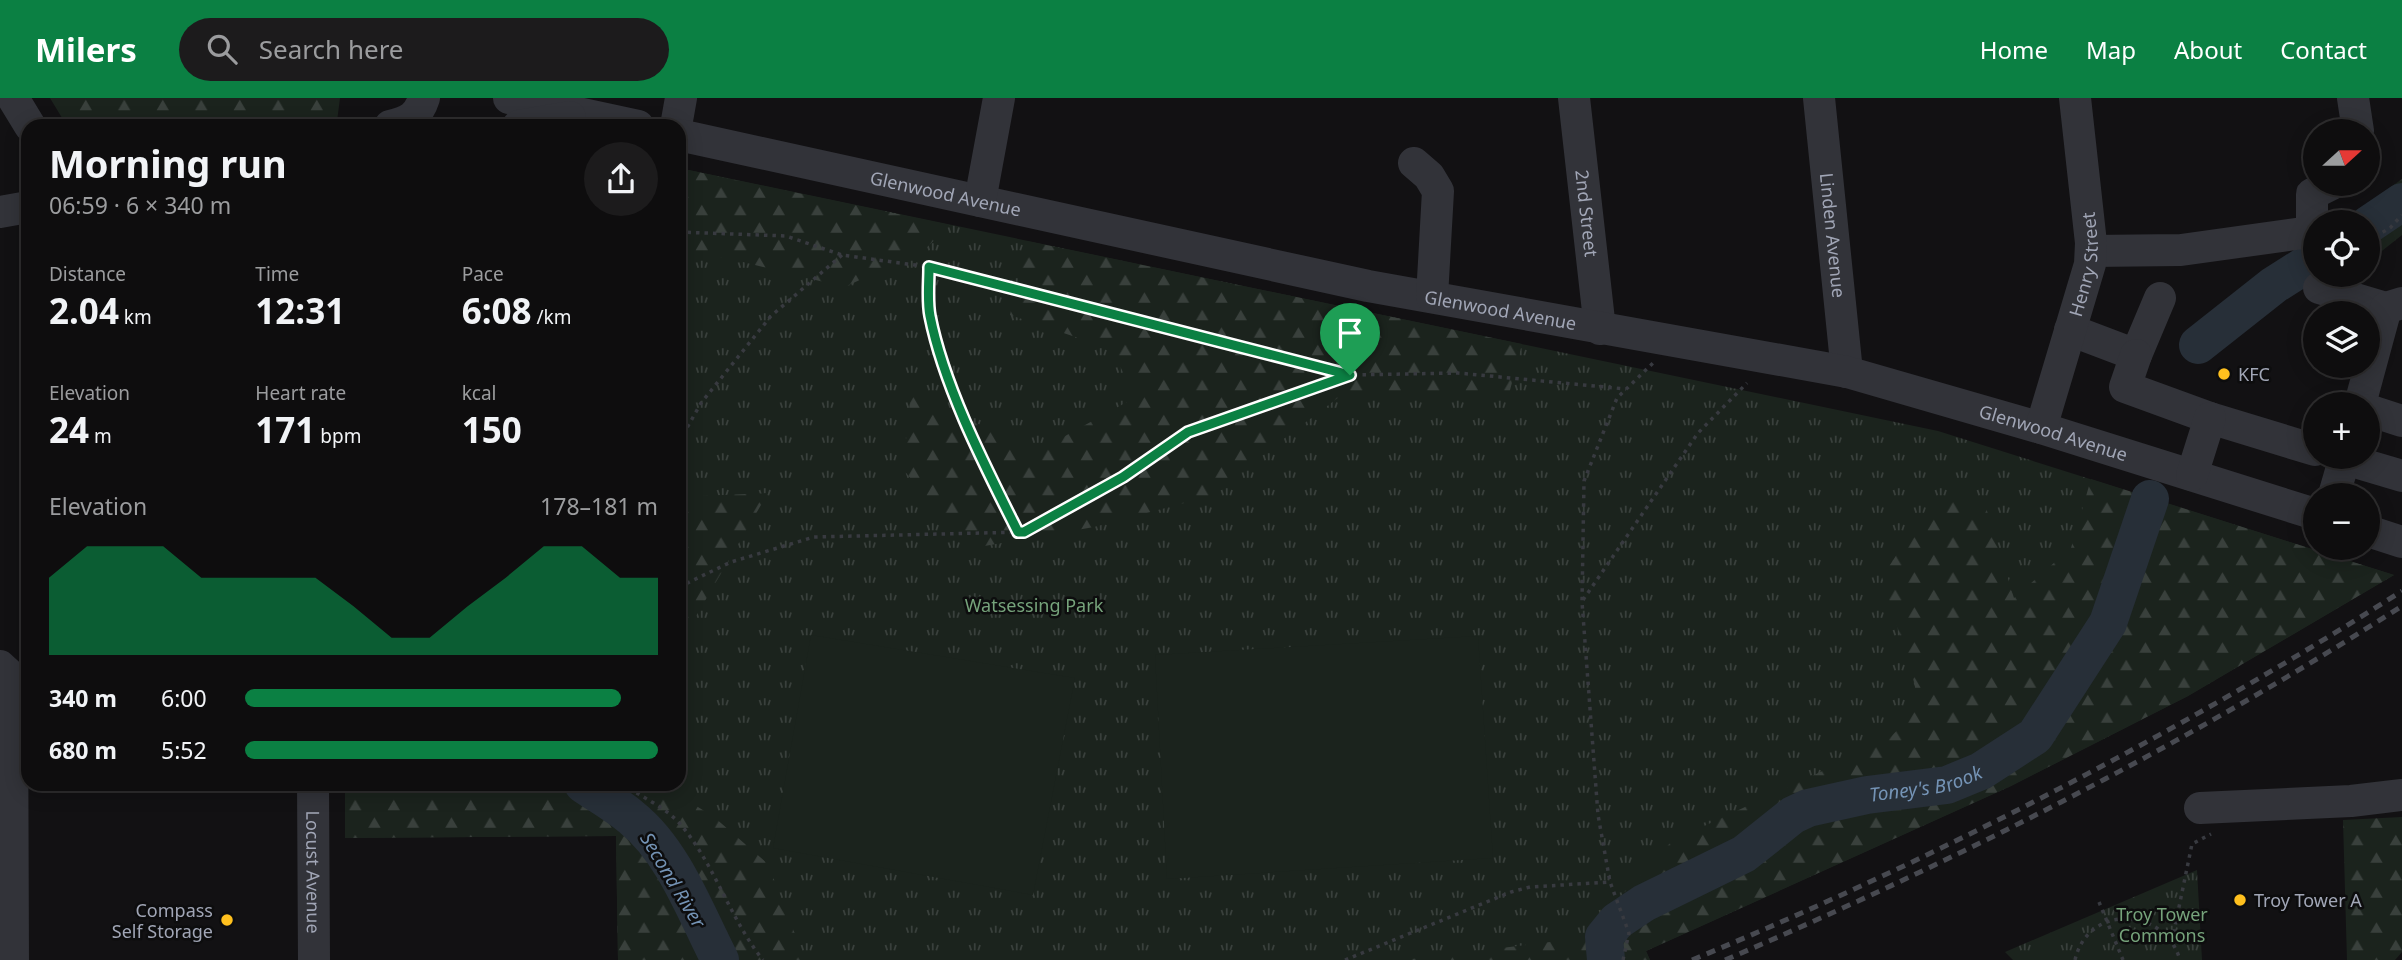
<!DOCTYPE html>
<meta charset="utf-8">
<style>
:root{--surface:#0e0d0e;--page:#1c1b1c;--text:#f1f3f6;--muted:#9b9c9e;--line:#2e2d2e;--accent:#0b8043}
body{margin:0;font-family:"Noto Sans",sans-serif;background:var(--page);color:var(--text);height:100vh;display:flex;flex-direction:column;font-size:26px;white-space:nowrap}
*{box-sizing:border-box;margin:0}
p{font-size:23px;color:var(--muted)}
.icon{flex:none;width:38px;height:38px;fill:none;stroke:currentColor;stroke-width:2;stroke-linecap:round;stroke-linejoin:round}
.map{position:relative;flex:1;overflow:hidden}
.side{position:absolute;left:21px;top:21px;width:665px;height:672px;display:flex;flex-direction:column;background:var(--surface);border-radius:21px;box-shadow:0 4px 18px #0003,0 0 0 2px var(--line)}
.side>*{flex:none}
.needle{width:46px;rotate:69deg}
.tools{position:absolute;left:2303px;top:21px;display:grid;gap:14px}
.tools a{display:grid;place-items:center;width:77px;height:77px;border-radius:50%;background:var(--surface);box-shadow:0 4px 18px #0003,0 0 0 2px var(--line);font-size:35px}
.pin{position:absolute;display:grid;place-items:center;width:60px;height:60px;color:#fff;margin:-72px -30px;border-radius:50% 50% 50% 0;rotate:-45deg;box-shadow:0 0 7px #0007}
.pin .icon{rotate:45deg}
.round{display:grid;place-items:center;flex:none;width:74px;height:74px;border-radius:37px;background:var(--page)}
.summary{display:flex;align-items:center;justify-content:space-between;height:119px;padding:0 28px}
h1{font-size:38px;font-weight:700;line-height:52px}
.figures{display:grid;grid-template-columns:repeat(3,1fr);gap:10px;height:119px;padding:7px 28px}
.figures div{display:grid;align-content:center}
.figures b{font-size:35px;font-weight:700}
.figures small{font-size:19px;font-weight:400}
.figures p{font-size:19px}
.chart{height:196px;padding:14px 28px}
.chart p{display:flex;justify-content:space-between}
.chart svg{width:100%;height:126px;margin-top:7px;fill:var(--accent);opacity:.7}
ul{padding:0 28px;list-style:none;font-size:23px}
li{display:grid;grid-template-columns:112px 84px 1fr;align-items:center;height:52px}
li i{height:18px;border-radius:9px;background:var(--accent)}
header{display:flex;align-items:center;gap:42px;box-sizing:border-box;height:98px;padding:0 35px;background:var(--accent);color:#fff}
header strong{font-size:33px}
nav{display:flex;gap:38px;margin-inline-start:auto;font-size:24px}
.search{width:490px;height:63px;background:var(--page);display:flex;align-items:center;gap:18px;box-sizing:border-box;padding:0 24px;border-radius:38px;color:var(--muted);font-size:26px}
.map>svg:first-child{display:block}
.grass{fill:url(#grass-tufts)}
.forest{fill:url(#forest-firs)}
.garden{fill:#1b231d}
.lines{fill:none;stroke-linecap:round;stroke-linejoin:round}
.river{stroke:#272f38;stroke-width:38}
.path{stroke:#383a40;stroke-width:3.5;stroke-dasharray:3.5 5;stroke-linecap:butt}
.minor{stroke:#323339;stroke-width:32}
.rail{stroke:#474950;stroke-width:5;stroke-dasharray:9 7;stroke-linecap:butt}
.route-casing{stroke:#fff;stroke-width:14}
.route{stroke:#0b8043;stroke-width:9}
.poi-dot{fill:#ffc01e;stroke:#0d0d0e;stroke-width:2.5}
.labels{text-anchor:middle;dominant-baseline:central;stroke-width:5;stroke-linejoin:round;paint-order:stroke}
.street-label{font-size:18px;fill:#a1a6b6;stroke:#0d0d0e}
.poi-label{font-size:18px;fill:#a1a6b6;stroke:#0d0d0e;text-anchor:start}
.park-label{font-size:18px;fill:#76a37b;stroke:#0d0d0e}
.water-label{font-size:19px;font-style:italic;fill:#7493b5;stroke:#0d0d0e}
</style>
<header>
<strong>Milers</strong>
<div class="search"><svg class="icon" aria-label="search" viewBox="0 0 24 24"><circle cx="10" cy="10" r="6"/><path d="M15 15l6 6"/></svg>Search here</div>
<nav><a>Home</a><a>Map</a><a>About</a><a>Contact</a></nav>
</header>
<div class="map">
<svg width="2402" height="862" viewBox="0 0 2402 862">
<defs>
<pattern id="grass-tufts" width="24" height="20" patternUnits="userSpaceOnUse" patternTransform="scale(1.75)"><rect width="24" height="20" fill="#1b231d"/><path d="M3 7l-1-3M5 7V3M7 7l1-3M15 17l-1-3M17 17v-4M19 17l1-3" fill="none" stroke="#39403c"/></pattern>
<pattern id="forest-firs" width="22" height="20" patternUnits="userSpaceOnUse" patternTransform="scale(1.75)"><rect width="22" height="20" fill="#1b231d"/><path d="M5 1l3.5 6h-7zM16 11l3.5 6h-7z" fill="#39403c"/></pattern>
</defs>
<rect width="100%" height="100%" fill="#121113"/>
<path class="grass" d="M679,70L1938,333L2394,477L2188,598L2011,688L1646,853L1650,862H618L616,738L345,740V686H679Z
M2197,772L2202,862H2013L2005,854Z"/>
<path class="forest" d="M50,0H340L337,23L311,28H67Z
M679,70L950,127L921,155L844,189L731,161L679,152Z
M2402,81V137L2368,164V124H2342Z
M1027,143L1522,246L1509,296L1347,293L1207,399L1094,429L967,451L903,371L911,293L1036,354L1136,299L1111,251L1010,217Z
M2315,144V171L2252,190Z
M2091,381L2394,477L2188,598L2011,688L1646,853L1650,862H1403L1582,840L1672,743L1887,643L1921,607L1882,479L1930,406L1983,400L2014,500L2071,450Z
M768,395L692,525L679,529V399Z
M345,686H661L714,719L768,766L805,862H618L616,738L345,740Z
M2402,719V854L2395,862H2347L2343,722Z"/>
<path class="garden" d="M811,537L1075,580L1033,797L773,750Z
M1478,538L1493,760L1167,781L1155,557Z"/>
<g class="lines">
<g class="river">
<path d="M2368,127L2402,104"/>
<path d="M2198,247L2274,187L2315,161"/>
<path d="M583,686C599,697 617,707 632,720C674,754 696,816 720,862"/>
<path id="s1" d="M1606,862L1604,839L1617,823L1644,805L1744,756L1793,717L1808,710L1867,697L1947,687L1981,673L2035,638L2108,525L2150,401"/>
</g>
<path class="path" d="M679,134L786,138L842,157L929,169L930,217L954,291L981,360L1018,434
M2368,143L2390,130L2402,117
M929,169L1348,276
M679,344L701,305L771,218L842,157
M679,489L731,464L814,439L1024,434L1123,379L1188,334L1350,277L1458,275L1626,291
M1583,502L1698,335L1747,285
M622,686C640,698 667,710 681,727C715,767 730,821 763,862
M2099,804L2123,862
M2172,843L2192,746L2211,736
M1345,862L1511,794L1530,789L1610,784
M1623,862L1629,835L1610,784L1598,717L1582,504L1584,383L1617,300L1654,264
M2075,862C2088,805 2165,809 2180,862"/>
<g class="minor">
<path d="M13,0L30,28"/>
<path d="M509,0L638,28"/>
<path id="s2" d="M1574,0L1600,231"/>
<path id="s3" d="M1819,0L1847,274"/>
<path d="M2353,0L2358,33"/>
<path d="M390,28C409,23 418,19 424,0"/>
<path d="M518,28L570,19"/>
<path d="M676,28L681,0"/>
<path id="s4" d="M679,37L1368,188L1847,274L2041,330L2315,416"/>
<path d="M1414,65L1429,78L1438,93L1432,199"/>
<path d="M980,103L999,0"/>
<path d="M0,114L28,109"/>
<path d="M2091,153L2181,152L2303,135L2312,129V96L2332,86"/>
<path d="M2319,190L2386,210"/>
<path d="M2070,232L2136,257L2160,200"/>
<path d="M2136,257L2125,289L2210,320L2315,352"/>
<path d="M2360,306L2386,210L2402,205"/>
<path d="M2368,312L2402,323"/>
<path id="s5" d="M2041,330L2090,166L2091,145L2075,0"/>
<path d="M2338,359L2402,378"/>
<path d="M2192,377L2210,320"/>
<path d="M2334,397L2345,359"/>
<path d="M2368,433L2402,444"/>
<path d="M0,568L12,579L13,862"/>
<path id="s6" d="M313,686L314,862"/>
<path d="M2200,710L2351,703L2402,697"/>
</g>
<path class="rail" d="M1692,862C1938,760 2177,636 2402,493
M1725,862C1959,762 2188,645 2402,508"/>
</g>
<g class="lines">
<g class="route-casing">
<path id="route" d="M929,169L1350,277L1188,334L1123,379L1024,434H1018C986,370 944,289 930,218C927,203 929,185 929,169Z"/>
</g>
<use href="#route" class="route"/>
</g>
<g class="poi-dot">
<circle cx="2224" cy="276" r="7"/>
<circle cx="2240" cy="802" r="7"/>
<circle cx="227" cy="822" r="7"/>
</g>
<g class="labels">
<g class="street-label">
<text stroke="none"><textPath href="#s4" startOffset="273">Glenwood Avenue</textPath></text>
<text stroke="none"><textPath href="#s2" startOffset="116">2nd Street</textPath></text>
<text stroke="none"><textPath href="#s3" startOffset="138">Linden Avenue</textPath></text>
<text stroke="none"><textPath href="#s5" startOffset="170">Henry Street</textPath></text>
<text stroke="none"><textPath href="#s4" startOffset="840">Glenwood Avenue</textPath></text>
<text stroke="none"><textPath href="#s4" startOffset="1407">Glenwood Avenue</textPath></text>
<text stroke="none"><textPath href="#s6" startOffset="88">Locust Avenue</textPath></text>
</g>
<g class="poi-label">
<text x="2238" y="276">KFC</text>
<text x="2254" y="802">Troy Tower A</text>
<text x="213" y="812" text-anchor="end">Compass<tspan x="213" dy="21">Self Storage</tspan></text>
</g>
<g class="park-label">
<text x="1034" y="507">Watsessing Park</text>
<text x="2162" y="816">Troy Tower<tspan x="2162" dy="21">Commons</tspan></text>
</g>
<g class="water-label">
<text stroke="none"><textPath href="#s1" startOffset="387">Toney's Brook</textPath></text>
<text transform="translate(673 782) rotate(59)">Second River</text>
</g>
</g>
</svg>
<div class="tools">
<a><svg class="needle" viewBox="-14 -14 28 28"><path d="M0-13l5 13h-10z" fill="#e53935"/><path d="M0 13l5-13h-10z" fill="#9b9c9e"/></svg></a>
<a><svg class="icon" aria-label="locate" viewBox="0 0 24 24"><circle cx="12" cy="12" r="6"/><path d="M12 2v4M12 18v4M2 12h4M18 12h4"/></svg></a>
<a><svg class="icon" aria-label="layers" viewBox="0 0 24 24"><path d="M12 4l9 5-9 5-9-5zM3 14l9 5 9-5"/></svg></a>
<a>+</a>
<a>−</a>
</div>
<div class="pin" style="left:1350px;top:277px;background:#1e9e55"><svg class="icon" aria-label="arrive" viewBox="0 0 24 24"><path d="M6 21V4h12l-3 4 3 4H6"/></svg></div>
<section class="side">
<div class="summary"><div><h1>Morning run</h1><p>06:59 · 6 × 340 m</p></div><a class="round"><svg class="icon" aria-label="share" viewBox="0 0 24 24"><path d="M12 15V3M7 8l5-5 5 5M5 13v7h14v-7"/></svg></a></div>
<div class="figures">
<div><p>Distance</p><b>2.04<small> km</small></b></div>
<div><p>Time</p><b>12:31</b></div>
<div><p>Pace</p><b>6:08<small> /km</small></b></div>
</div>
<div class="figures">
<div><p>Elevation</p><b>24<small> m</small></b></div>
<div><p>Heart rate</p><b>171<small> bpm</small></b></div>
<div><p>kcal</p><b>150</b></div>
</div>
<div class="chart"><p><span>Elevation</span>178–181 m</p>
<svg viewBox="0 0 160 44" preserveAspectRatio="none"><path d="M0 44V17L10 6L20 6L30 6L40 17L50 17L60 17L70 17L80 27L90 38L100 38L110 27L120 17L130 6L140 6L150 17L160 17V44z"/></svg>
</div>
<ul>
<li><b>340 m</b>6:00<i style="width:91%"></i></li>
<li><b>680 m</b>5:52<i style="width:100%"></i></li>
</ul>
</section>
</div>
